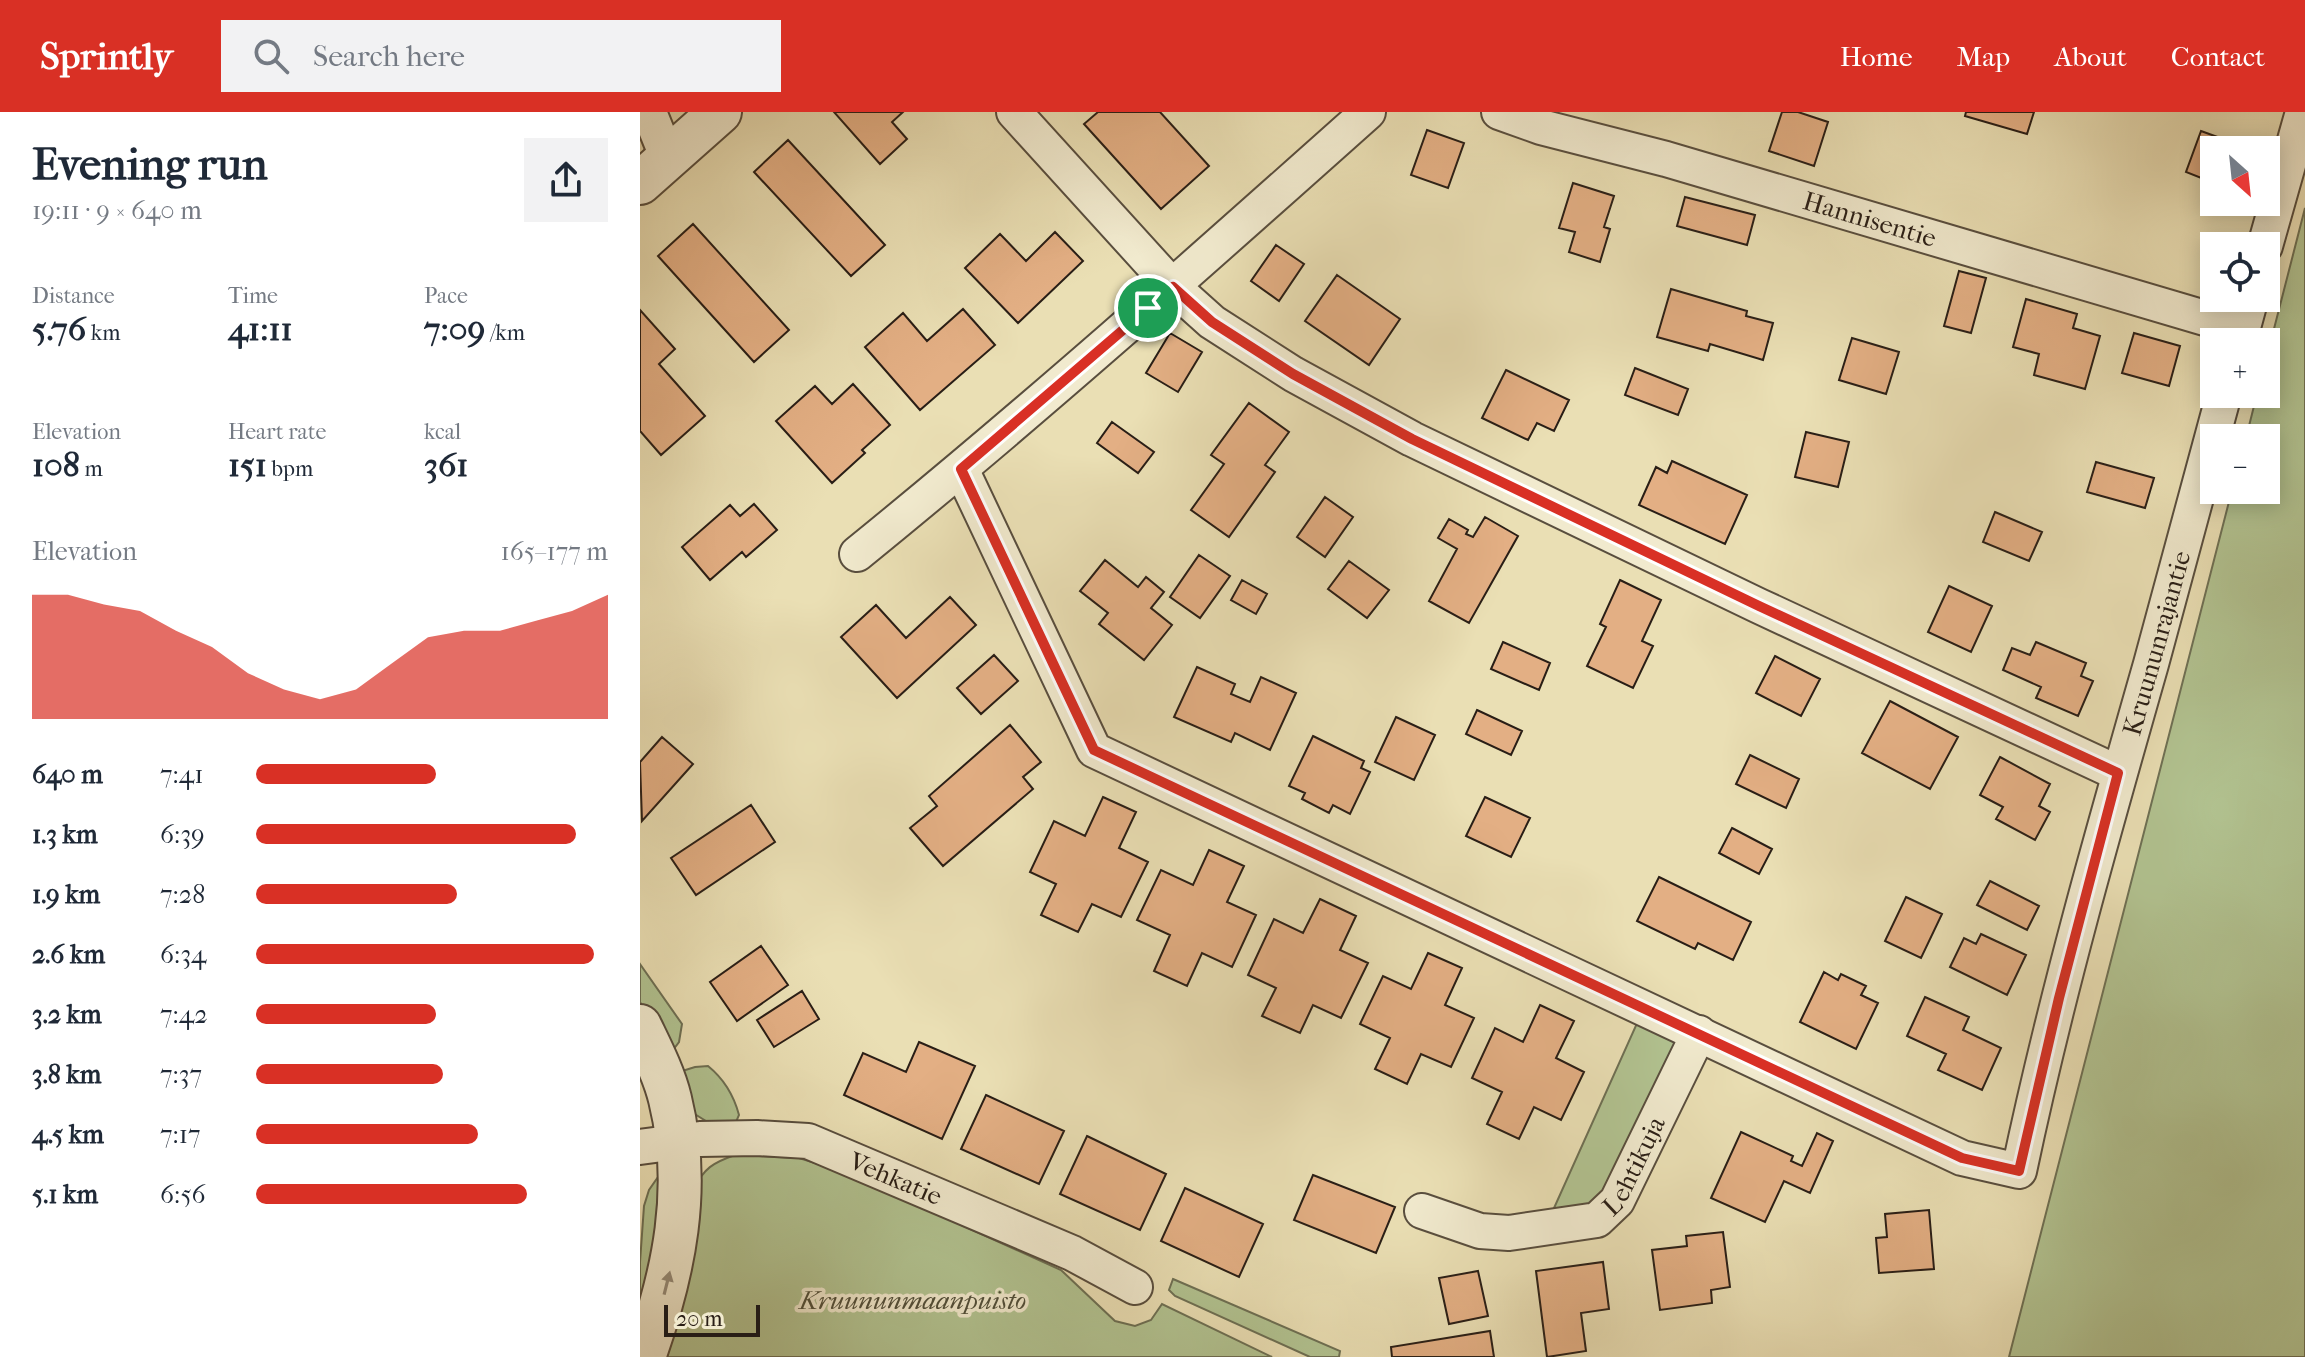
<!DOCTYPE html>
<meta charset="utf-8">
<style>
:root{--surface:#fff;--page:#f2f2f3;--text:#1f2937;--muted:#747a83;--accent:#d93025}
body{margin:0;font-family:"IM FELL French Canon",serif;background:var(--page);color:var(--text);height:100vh;display:flex;flex-direction:column;font-size:30px;white-space:nowrap}
*{box-sizing:border-box;margin:0}
p{font-size:26px;color:var(--muted)}
.icon{flex:none;width:44px;height:44px;fill:none;stroke:currentColor;stroke-width:2;stroke-linecap:round;stroke-linejoin:round}
.map{position:relative;flex:1;overflow:hidden}
.details{display:flex;flex-direction:column;background:var(--surface);width:640px}
.details>*{flex:none}
.needle{width:52px;rotate:153deg}
.tools{position:absolute;left:1560px;top:24px;display:grid;gap:16px}
.tools a{display:grid;place-items:center;width:80px;height:80px;border-radius:0px;background:var(--surface);box-shadow:0 4px 20px #0003;font-size:40px}
.scale{position:absolute;left:24px;bottom:20px;width:96px;box-sizing:border-box;padding-left:8px;border:4px solid #291e16;border-top:0;font-size:22px;line-height:28px;white-space:nowrap;color:#291e16;-webkit-text-stroke:6px #f1eace;paint-order:stroke}
.pin{position:absolute;display:grid;place-items:center;width:68px;height:68px;color:#fff;margin:-34px;border:4px solid #fff;border-radius:50%;box-shadow:0 2px 8px #0007}
.round{display:grid;place-items:center;flex:none;width:84px;height:84px;border-radius:0px;background:var(--page)}
.headline{display:flex;align-items:center;justify-content:space-between;height:136px;padding:0 32px}
h1{font-size:44px;font-weight:800;line-height:60px}
.figures{display:grid;grid-template-columns:repeat(3,1fr);gap:12px;height:136px;padding:8px 32px}
.figures div{display:grid;align-content:center}
.figures b{font-size:34px;font-weight:800}
.figures small{font-size:22px;font-weight:400}
.figures p{font-size:22px}
.chart{height:224px;padding:16px 32px}
.chart p{display:flex;justify-content:space-between}
.chart svg{width:100%;height:144px;margin-top:8px;fill:var(--accent);opacity:.7}
ul{padding:0 32px;list-style:none;font-size:26px}
li{display:grid;grid-template-columns:128px 96px 1fr;align-items:center;height:60px}
li i{height:20px;border-radius:10px;background:var(--accent)}
header{display:flex;align-items:center;gap:48px;box-sizing:border-box;height:112px;padding:0 40px;background:var(--accent);color:#fff}
header strong{font-size:38px}
nav{display:flex;gap:44px;margin-inline-start:auto;font-size:28px}
.search{width:560px;height:72px;background:var(--page);display:flex;align-items:center;gap:20px;box-sizing:border-box;padding:0 28px;border-radius:0px;color:var(--muted);font-size:30px}
main{display:flex;flex:1;min-height:0}
.map>svg:first-child{display:block}
.green{fill:#b2c391;stroke:#6e7054;stroke-width:2}
.building{fill:#e3af84;stroke:#291e16;stroke-width:2}
.lines{fill:none;stroke-linecap:round;stroke-linejoin:round}
.minor-casing{stroke:#594e3e;stroke-width:38}
.tertiary-casing{stroke:#594e3e;stroke-width:46}
.minor{stroke:#f1eace;stroke-width:34}
.tertiary{stroke:#f1eace;stroke-width:42}
.oneway{fill:#978e7b}
.route-casing{stroke:#fff;stroke-width:16}
.route{stroke:#d93025;stroke-width:10}
.labels{text-anchor:middle;dominant-baseline:central;stroke-width:7;stroke-linejoin:round;paint-order:stroke}
.street-label{font-size:26px;fill:#291e16;stroke:#f1eace}
.park-label{font-size:26px;font-style:italic;fill:#52503b;stroke:#f1eace}
</style>
<header>
<strong>Sprintly</strong>
<div class="search"><svg class="icon" aria-label="search" viewBox="0 0 24 24"><circle cx="10" cy="10" r="6"/><path d="M15 15l6 6"/></svg>Search here</div>
<nav><a>Home</a><a>Map</a><a>About</a><a>Contact</a></nav>
</header>
<main>
<section class="details">
<div class="headline"><div><h1>Evening run</h1><p>19:11 · 9 × 640 m</p></div><a class="round"><svg class="icon" aria-label="share" viewBox="0 0 24 24"><path d="M12 15V3M7 8l5-5 5 5M5 13v7h14v-7"/></svg></a></div>
<div class="figures">
<div><p>Distance</p><b>5.76<small> km</small></b></div>
<div><p>Time</p><b>41:11</b></div>
<div><p>Pace</p><b>7:09<small> /km</small></b></div>
</div>
<div class="figures">
<div><p>Elevation</p><b>108<small> m</small></b></div>
<div><p>Heart rate</p><b>151<small> bpm</small></b></div>
<div><p>kcal</p><b>361</b></div>
</div>
<div class="chart"><p><span>Elevation</span>165–177 m</p>
<svg viewBox="0 0 160 44" preserveAspectRatio="none"><path d="M0 44V6L10 6L20 9L30 11L40 17L50 22L60 30L70 35L80 38L90 35L100 27L110 19L120 17L130 17L140 14L150 11L160 6V44z"/></svg>
</div>
<ul>
<li><b>640 m</b>7:41<i style="width:51%"></i></li>
<li><b>1.3 km</b>6:39<i style="width:91%"></i></li>
<li><b>1.9 km</b>7:28<i style="width:57%"></i></li>
<li><b>2.6 km</b>6:34<i style="width:96%"></i></li>
<li><b>3.2 km</b>7:42<i style="width:51%"></i></li>
<li><b>3.8 km</b>7:37<i style="width:53%"></i></li>
<li><b>4.5 km</b>7:17<i style="width:63%"></i></li>
<li><b>5.1 km</b>6:56<i style="width:77%"></i></li>
</ul>
</section>
<div class="map">
<svg width="1665" height="1245" viewBox="0 0 1665 1245">
<rect width="100%" height="100%" fill="#eadfb4"/>
<filter id="stains"><feTurbulence type="fractalNoise" baseFrequency=".0025" numOctaves="4"/><feColorMatrix values="0 0 0 0 .2 0 0 0 0 .09 0 0 0 0 .02 0 0 0 .5 -.17"/></filter>
<radialGradient id="worn" r=".72"><stop offset=".6" stop-color="#630" stop-opacity="0"/><stop offset="1" stop-color="#630" stop-opacity=".3"/></radialGradient>
<path class="green" d="M1665,96V1245H1369L1592,378H1626V326H1606L1617,282H1626V248Z
M0,852L42,912L39,930L33,938L15,916L0,890Z
M998,909L1037,927L976,1058L962,1080L950,1094L910,1105Z
M68,954C84,967 94,984 99,1003L96,1010L66,1009L45,996L39,960L55,955Z
M95,1043L159,1046L204,1060L421,1158L475,1209L495,1214L511,1208L522,1192L632,1245H19L53,1077C65,1056 72,1051 95,1043Z
M25,1061L0,1224V1150L4,1094L9,1078L18,1065Z
M533,1167L700,1239L699,1245H670L535,1184L529,1178Z"/>
<path class="building" d="M194,0H263L252,10L267,27L240,52Z
M458,0H520L569,54L521,97L444,12Z
M1142,0H1158L1188,10L1174,54L1129,39Z
M1326,0H1394L1387,22L1325,4Z
M787,18L824,31L808,76L771,63Z
M1561,19L1608,36L1607,38H1574V71L1546,60Z
M148,28L245,133L211,164L114,60Z
M933,71L974,84L964,115L970,117L960,150L929,140L935,120L919,116Z
M1045,85L1115,103L1107,133L1037,114Z
M53,112L149,218L114,250L18,144Z
M415,120L443,149L378,211L325,156L360,122L386,149Z
M636,133L664,152L639,189L611,169Z
M1319,159L1346,166L1331,221L1304,214Z
M697,163L760,207L729,253L665,209Z
M1031,177L1107,199L1106,204L1133,211L1123,248L1070,232L1068,239L1017,225Z
M1386,187L1437,202L1433,216L1460,224L1445,277L1394,263L1399,242L1373,235Z
M323,197L355,233L280,298L225,235L263,201L287,229Z
M0,198L35,237L19,252L65,304L21,343L0,319Z
M530,221L562,240L538,280L506,261Z
M1494,221L1540,234L1529,274L1482,261Z
M1212,226L1259,240L1246,282L1199,268Z
M995,256L1048,277L1038,303L985,283Z
M866,258L929,288L914,319L897,311L888,328L842,306Z
M213,272L250,313L222,338L225,341L192,371L136,309L175,274L192,292Z
M609,291L649,320L625,353L635,360L589,425L551,398L584,352L571,343Z
M472,310L514,340L498,361L457,331Z
M1166,320L1209,330L1198,375L1155,365Z
M1032,349L1107,383L1085,432L999,393L1016,355L1027,361Z
M1456,350L1514,366L1505,396L1447,380Z
M685,385L713,405L685,445L657,425Z
M114,392L137,418L106,445L102,440L70,468L42,435L90,393L100,404Z
M1355,400L1402,420L1389,449L1343,430Z
M845,405L878,424L829,511L789,489L817,437L798,426L809,407L828,418L826,422L833,425Z
M559,443L590,464L560,506L530,485Z
M465,448L498,475L506,465L524,480L511,496L532,513L504,548L459,512L468,501L440,479Z
M709,449L749,478L727,506L688,477Z
M602,468L627,482L616,502L591,488Z
M980,468L1021,488L1002,529L1013,534L993,576L947,554L966,515L960,512Z
M1309,474L1352,494L1331,540L1288,520Z
M310,485L336,513L257,586L201,525L236,493L266,526Z
M863,530L910,551L899,578L851,557Z
M1396,530L1446,551L1441,564L1453,569L1438,604L1396,586L1401,575L1363,558L1372,536L1390,543Z
M354,543L378,569L341,602L317,576Z
M1135,544L1180,567L1161,604L1116,581Z
M557,555L595,572L591,582L610,590L621,565L656,581L630,638L595,621L591,630L534,605Z
M1250,589L1318,625L1290,677L1222,641Z
M837,598L882,619L871,643L826,622Z
M756,605L795,623L774,668L735,650Z
M370,613L401,650L383,665L393,677L303,754L270,716L297,694L289,684Z
M673,624L724,649L721,656L730,660L710,702L693,693L689,701L662,687L665,681L649,674Z
M22,625L53,652L2,709L0,650Z
M1110,643L1159,667L1146,696L1096,672Z
M1360,645L1410,672L1399,694L1410,700L1395,728L1356,707L1363,695L1340,683Z
M463,685L496,700L479,736L508,750L481,805L452,792L438,820L401,803L416,772L390,760L414,709L445,724Z
M845,685L890,706L871,745L826,724Z
M111,693L135,730L56,783L31,746Z
M1092,716L1132,737L1119,762L1079,741Z
M569,738L604,754L587,790L616,803L592,855L562,841L547,874L514,859L530,823L497,808L521,758L553,773Z
M1019,765L1111,810L1093,848L1058,831L1055,837L997,809Z
M1350,769L1399,794L1387,818L1337,793Z
M1266,785L1302,802L1281,846L1245,829Z
M680,787L716,804L700,838L728,851L701,906L673,893L660,921L622,904L636,876L608,863L634,807L663,821Z
M1341,822L1386,843L1367,883L1310,855L1324,826L1336,832Z
M121,834L148,873L97,909L70,870Z
M788,841L822,856L805,893L834,906L811,955L781,942L767,972L735,957L750,926L720,912L743,864L771,877Z
M1184,860L1198,868L1201,862L1226,874L1221,883L1238,891L1216,937L1160,910Z
M162,879L179,907L134,935L117,908Z
M1285,885L1329,905L1323,918L1361,936L1342,978L1298,958L1306,942L1267,924Z
M900,893L934,909L916,946L944,960L921,1008L894,995L879,1027L847,1012L862,980L832,966L855,916L883,930Z
M279,930L335,954L302,1027L204,983L223,941L266,960Z
M346,983L424,1019L399,1072L321,1037Z
M1101,1020L1153,1044L1151,1049L1162,1054L1177,1021L1193,1029L1170,1081L1144,1069L1125,1110L1071,1086Z
M447,1024L526,1062L500,1118L420,1082Z
M673,1063L755,1095L736,1141L654,1108Z
M545,1076L623,1112L599,1165L521,1129Z
M1289,1098L1294,1157L1239,1161L1236,1126L1247,1125L1245,1102Z
M1083,1120L1090,1175L1071,1178L1072,1191L1020,1198L1012,1138L1047,1134L1046,1124Z
M963,1150L969,1197L941,1201L946,1239L907,1245L896,1159Z
M838,1159L848,1204L809,1212L799,1166Z
M850,1219L854,1245H752L751,1235Z"/>
<g class="lines">
<g class="minor-casing">
<g id="minor">
<path d="M9,0L28,47"/>
<path d="M374,0L533,175L572,210L653,262L772,327L1119,494L1478,661"/>
<path id="s1" d="M859,0L901,15L1026,47L1602,217"/>
<path d="M1625,134L1663,0"/>
<path d="M1599,230L1611,186"/>
<path id="s2" d="M321,357L454,638L1322,1046L1379,1059C1415,888 1463,720 1511,552C1536,462 1560,372 1584,282"/>
<path d="M217,442C392,300 560,150 728,0"/>
<path id="s3" d="M0,1035L60,1027L117,1026L168,1029L432,1141L495,1175"/>
<path id="s4" d="M782,1099L840,1119L869,1121L957,1108L977,1089L1059,921"/>
</g>
</g>
<g class="tertiary-casing">
<path id="tertiary" d="M0,71L80,0
M0,914C11,937 24,962 30,987C52,1076 34,1161 4,1245"/>
</g>
<use href="#minor" class="minor"/>
<use href="#tertiary" class="tertiary"/>
</g>
<defs><path id="oneway-solid" d="M-6-.8H1V-3.2L6.5 0L1 3.2V.8H-6Z" transform="scale(2)"/></defs>
<use class="oneway" href="#oneway-solid" transform="translate(27 1171) rotate(-76)"/>
<g class="lines">
<g class="route-casing">
<path id="route" d="M533,175L572,210L653,262L772,327L1119,494L1478,661L1419,886L1379,1059L1322,1046L454,638L321,357Z"/>
</g>
<use href="#route" class="route"/>
</g>
<g class="labels">
<g class="street-label">
<text stroke="none"><textPath href="#s1" startOffset="386">Hannisentie</textPath></text>
<text stroke="none"><textPath href="#s2" startOffset="1874">Kruununrajantie</textPath></text>
<text stroke="none"><textPath href="#s4" startOffset="246">Lehtikuja</textPath></text>
<text stroke="none"><textPath href="#s3" startOffset="264">Vehkatie</textPath></text>
</g>
<g class="park-label">
<text x="273" y="1188">Kruununmaanpuisto</text>
</g>
</g>
<rect width="100%" height="100%" filter="url(#stains)"/>
<rect width="100%" height="100%" fill="url(#worn)"/>
</svg>
<div class="tools">
<a><svg class="needle" viewBox="-14 -14 28 28"><path d="M0-13l5 13h-10z" fill="#e53935"/><path d="M0 13l5-13h-10z" fill="#747a83"/></svg></a>
<a><svg class="icon" aria-label="locate" viewBox="0 0 24 24"><circle cx="12" cy="12" r="6"/><path d="M12 2v4M12 18v4M2 12h4M18 12h4"/></svg></a>
<a>+</a>
<a>−</a>
</div>
<div class="scale">20 m</div>
<div class="pin" style="left:508px;top:196px;background:#1e9e55"><svg class="icon" aria-label="arrive" viewBox="0 0 24 24"><path d="M6 21V4h12l-3 4 3 4H6"/></svg></div>
</div>
</main>
